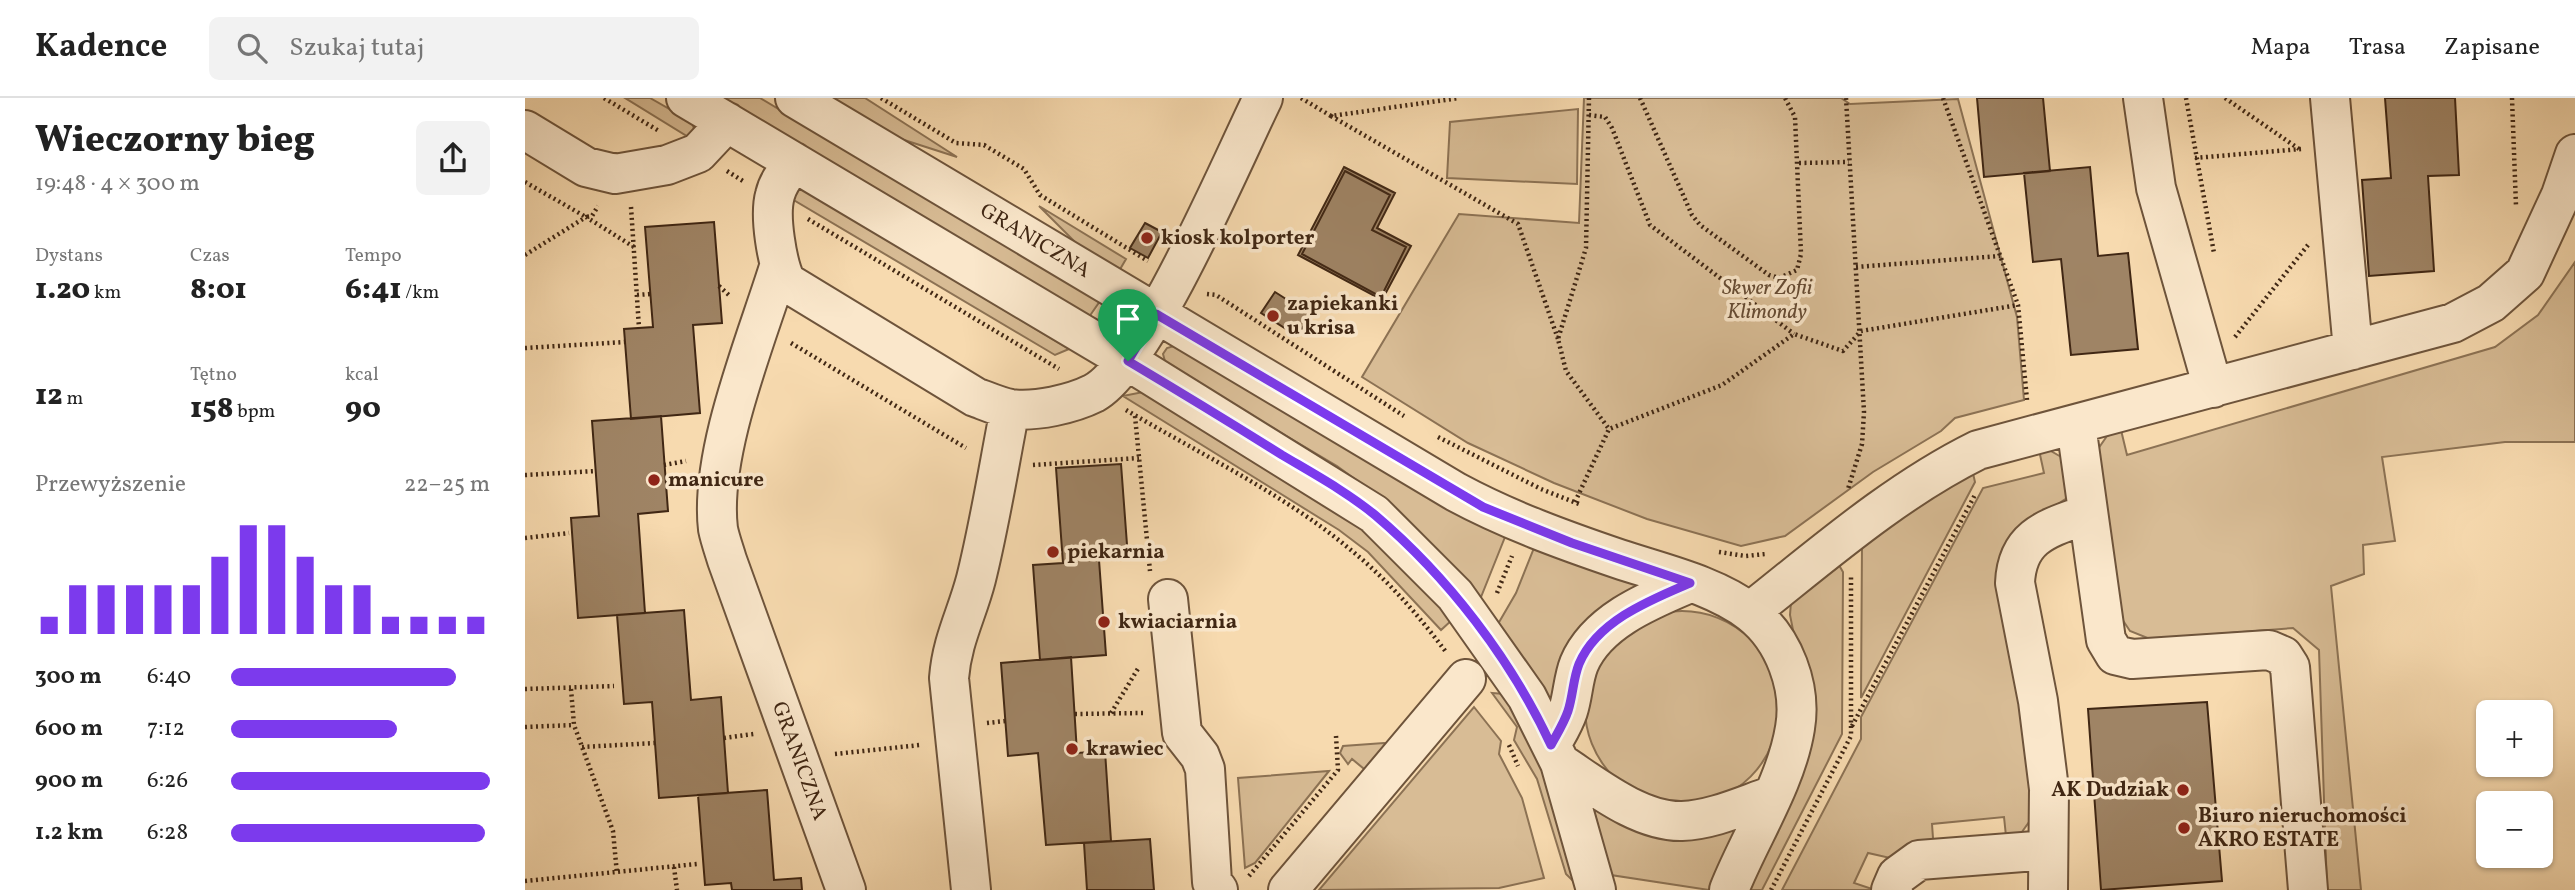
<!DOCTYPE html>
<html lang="pl">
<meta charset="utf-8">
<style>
:root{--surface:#fff;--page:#f2f2f2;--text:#222;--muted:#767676;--line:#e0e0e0;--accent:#7c3aed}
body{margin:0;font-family:Vollkorn,serif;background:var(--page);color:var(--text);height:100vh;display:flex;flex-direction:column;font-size:26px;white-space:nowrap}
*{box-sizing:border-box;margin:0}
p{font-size:23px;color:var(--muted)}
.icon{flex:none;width:38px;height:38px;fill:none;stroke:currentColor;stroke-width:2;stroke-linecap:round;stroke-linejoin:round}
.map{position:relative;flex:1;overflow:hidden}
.details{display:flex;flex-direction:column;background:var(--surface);width:525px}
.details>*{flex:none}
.controls{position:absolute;left:1951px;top:602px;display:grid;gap:14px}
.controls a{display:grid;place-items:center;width:77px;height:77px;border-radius:10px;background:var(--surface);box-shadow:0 2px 5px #0004;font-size:35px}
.pin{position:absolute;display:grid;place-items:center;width:60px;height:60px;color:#fff;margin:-72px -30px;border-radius:50% 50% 50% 0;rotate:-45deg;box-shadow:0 0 7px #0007}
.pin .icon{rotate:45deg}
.round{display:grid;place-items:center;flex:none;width:74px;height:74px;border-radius:10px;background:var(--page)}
.summary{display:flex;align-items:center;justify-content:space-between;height:119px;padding:0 35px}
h1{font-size:38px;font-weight:800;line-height:52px}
.figures{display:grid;grid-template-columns:repeat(3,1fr);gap:10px;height:119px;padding:7px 35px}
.figures div{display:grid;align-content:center}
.figures b{font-size:30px;font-weight:800}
.figures small{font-size:19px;font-weight:400}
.figures p{font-size:19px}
.chart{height:196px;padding:14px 35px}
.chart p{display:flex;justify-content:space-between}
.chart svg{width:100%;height:126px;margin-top:7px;stroke:var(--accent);stroke-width:6}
ul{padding:0 35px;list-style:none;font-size:23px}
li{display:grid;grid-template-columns:112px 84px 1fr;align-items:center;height:52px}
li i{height:18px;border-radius:9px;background:var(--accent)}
header{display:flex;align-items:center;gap:42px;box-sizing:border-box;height:98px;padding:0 35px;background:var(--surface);border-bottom:2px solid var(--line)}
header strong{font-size:33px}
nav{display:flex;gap:38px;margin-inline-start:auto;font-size:24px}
.search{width:490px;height:63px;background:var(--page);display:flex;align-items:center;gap:18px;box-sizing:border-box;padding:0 24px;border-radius:10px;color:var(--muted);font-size:26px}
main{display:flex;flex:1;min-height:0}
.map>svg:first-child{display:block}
.green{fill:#d8bc95;stroke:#8c7254;stroke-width:2}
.building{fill:#9f8465;stroke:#402714;stroke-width:2;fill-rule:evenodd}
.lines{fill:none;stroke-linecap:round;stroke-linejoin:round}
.minor-casing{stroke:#6e543b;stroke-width:42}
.path{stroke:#402714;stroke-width:4.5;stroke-dasharray:2 3.5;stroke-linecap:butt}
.minor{stroke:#fae7cb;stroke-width:38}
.route-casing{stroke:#fff;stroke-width:14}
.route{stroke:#7c3aed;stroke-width:9}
.poi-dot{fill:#8f2418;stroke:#fae7cb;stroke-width:2.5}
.labels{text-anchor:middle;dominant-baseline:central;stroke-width:7;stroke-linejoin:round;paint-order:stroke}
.poi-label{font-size:21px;font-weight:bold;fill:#402714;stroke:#fae7cb;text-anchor:start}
.street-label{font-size:21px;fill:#402714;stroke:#fae7cb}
.park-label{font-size:21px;font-style:italic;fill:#664c34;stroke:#fae7cb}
</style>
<header>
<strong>Kadence</strong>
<div class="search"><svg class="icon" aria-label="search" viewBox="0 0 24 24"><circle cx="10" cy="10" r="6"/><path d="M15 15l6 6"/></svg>Szukaj tutaj</div>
<nav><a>Mapa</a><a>Trasa</a><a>Zapisane</a></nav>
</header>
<main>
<section class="details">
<div class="summary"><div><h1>Wieczorny bieg</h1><p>19:48 · 4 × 300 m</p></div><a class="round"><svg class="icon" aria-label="share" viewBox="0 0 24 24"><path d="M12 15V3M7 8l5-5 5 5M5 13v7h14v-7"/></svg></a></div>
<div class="figures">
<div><p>Dystans</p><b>1.20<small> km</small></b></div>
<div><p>Czas</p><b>8:01</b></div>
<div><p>Tempo</p><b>6:41<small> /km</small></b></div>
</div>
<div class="figures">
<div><b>12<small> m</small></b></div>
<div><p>Tętno</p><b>158<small> bpm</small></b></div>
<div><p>kcal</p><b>90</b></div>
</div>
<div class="chart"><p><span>Przewyższenie</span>22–25 m</p>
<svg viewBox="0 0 160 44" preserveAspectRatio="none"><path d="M5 44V38M15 44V27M25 44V27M35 44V27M45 44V27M55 44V27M65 44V17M75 44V6M85 44V6M95 44V17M105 44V27M115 44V27M125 44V38M135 44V38M145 44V38M155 44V38"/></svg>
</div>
<ul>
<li><b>300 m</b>6:40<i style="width:87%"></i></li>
<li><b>600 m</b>7:12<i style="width:64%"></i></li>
<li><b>900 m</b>6:26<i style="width:100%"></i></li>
<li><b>1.2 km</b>6:28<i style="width:98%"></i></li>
</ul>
</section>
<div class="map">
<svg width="2050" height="792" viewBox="0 0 2050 792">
<rect width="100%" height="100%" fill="#f7daaf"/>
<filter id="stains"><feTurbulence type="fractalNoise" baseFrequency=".00286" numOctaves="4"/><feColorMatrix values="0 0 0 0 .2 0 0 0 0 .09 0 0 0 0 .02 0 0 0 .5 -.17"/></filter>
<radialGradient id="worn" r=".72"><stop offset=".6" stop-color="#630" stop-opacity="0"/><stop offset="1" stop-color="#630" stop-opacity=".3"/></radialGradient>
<path class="green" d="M100,0H125L167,24L169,31L165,40Z
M196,0H235L575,203L564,219Z
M306,0H340L432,59L373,40Z
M1059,0H1316L1325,6L1433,1L1492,219L1499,302L1430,320L1416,333L1348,374L1260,438L1216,448L1122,421L1029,385L943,345L837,279L934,116L1054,125Z
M1053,11L1052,86L922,80L925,24Z
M270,89L278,91L544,251L530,257L267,101Z
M514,108L601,161L594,173L553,147Z
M2050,164V344H1980L1857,359L1870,443L1838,447L1839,476L1806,488L1836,792H1802L1794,552L1768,530L1625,541L1605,533L1595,518L1573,351L1582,338L1596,332L1602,357L1970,249L2013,217Z
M649,248L980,439L956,499L845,392L812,368L641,267L638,256L642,250Z
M618,294L820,417L855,445L927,522L916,532L843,454L814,432L598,298Z
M1514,352H1524L1538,360L1542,400L1505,424L1509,717L1494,738H1481L1479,719L1407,726L1408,740L1401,748L1399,742H1394L1365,760L1343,755L1329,785L1350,792H1257L1336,641V619L1458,390L1519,375Z
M1447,371L1450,384L1336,600L1337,445Z
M1009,450L1115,486L1027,605L973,526L991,495Z
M1311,462L1318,474L1317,636L1237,792H1223L1269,537L1265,517L1266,504Z
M1060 610a97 97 0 1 1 194 0a97 97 0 1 1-194 0Z
M967,595L980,596L1022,681L1050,785L1041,776L1012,681L989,642L992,629Z
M949,609L976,643L974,656L997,700L1019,780L974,790L794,792Z
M859,645L865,647L844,675L827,661L823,666L815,655L818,648Z
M804,673L730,765L720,770L713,680Z
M1067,705L1211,730L1184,792L1086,777Z"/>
<path class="building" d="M1452,0H1518L1525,73L1459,79Z
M1860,0H1930L1934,77L1903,78L1909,173L1844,178L1837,82L1866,80Z
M819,69L870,95L852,130L886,148L857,202L773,157ZM820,73L865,97L847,132L881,149L856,199L777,156Z
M1565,69L1573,158L1603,155L1613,251L1546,257L1536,161L1508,164L1499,75Z
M820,73L865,97L847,132L881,149L856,199L777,156Z
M189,124L197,225L168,227L175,315L106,321L99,231L128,229L120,129Z
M620,125L637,134L623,160L605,150Z
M750,194L786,217L772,238L736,215Z
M136,318L143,413L113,416L120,515L53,520L46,420L74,418L67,323Z
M596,366L603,460L574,462L581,557L515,562L508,467L538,465L531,370Z
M159,512L166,602L196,599L203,695L134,700L127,604L99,606L92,517Z
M546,559L552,655L580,653L586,743L521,747L513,655L483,658L476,565Z
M1682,604L1697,783L1576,792L1563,611Z
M242,692L249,782L276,780L277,792H207L206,785L180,787L173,697Z
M625,741L629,792H562L559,745Z"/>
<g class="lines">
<g class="minor-casing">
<path id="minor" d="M161,0L603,263L849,416L930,497L1002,599L1035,665L1071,792
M270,0L931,394C983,422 1038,442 1094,461C1136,475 1190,487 1226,515C1259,541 1277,589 1270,630C1261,686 1225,739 1204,792
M1618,0L1631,90L1688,290
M1805,0L1828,252
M0,32L61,69L90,76L142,67L173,55L202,24
M269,64C261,75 253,84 250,97C244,118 252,165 261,184L450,299C461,303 474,309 486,311C511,314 547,306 569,295C621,267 708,61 738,0
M254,169C231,243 184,355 193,431C195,441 199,452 202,462L321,792
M1551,327L1581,542L1590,557L1607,561L1744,552L1758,558L1765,569L1783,792
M643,501L657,635L675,658L680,671L687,784L693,792
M1225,514C1297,457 1370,393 1453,352L1928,225L1966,205L2000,175L2036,97L2050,56
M1026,647C1032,636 1039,625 1043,613C1048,598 1048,581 1054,566C1072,523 1125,502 1165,485
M1035,665C1069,687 1114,724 1157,723C1187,722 1217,708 1246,698
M446,792L424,580C427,542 442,516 451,481C465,425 474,367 485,311
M763,792L941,581
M1366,792L1372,778L1394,762L1523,752
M1523,792L1524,691L1513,603L1490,485C1492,437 1524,430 1563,416"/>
</g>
<path class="path" d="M79,0L134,33
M356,0L431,45L459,47L499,71L515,97L623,163
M776,0L806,18L934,0
M1064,0L1061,150L1033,241L1041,273L1084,331
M1115,0L1167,117L1175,127L1244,177L1254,180L1272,172L1276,156L1270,19L1260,0
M1321,0L1339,314L1337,346L1323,391
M1418,0L1493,207L1502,302
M1661,0L1689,155
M1700,0L1774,51
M1987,0L1991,108
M1064,17L1080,19L1087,30L1125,127L1269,236
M806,18L993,126L1033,241
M1670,60L1776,51
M1274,65L1324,64
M202,73L218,83
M0,84L61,119L67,118L73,108
M106,109L114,230
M283,121L534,271
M0,157L61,119L109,149
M1331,169L1475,158
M194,188L206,199
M682,196L691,197L879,318
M112,197L125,196
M1710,239L1783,147
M266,245L441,350
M0,250L100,244
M601,312C672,354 758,396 821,448C859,478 892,515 921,554
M610,318L625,473
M913,339L1016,391L1054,406
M139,367L161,363
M508,367L614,360
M0,377L71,373
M1050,404L1084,331L1197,287L1269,236L1318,253L1336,233L1493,207
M0,440L44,435
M1194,454L1220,458L1241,456
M972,495L987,458
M0,591L89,588
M46,591L49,627L88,733L92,776
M586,615L614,569
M550,616L619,615
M462,625L480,623
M1327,628L1451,395
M0,629L49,627
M199,640L229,636
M984,647L993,668
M57,649L130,645
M310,656L395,647
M149,769L152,792
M724,778L813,672L811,638
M0,783L172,766
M1246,792L1326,638V476"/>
<use href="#minor" class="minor"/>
</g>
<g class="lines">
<g class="route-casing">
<path id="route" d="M631,216L958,409L1047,445L1165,485C1125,502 1072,523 1054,566C1048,581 1048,598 1043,613C1039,625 1032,636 1026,647C986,561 923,479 850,417C822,394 789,376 757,357C706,325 655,294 603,263Z"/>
</g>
<use href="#route" class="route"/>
</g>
<g class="poi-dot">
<circle cx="622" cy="140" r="7"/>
<circle cx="748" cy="218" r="7"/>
<circle cx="129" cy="382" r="7"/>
<circle cx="528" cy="454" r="7"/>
<circle cx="579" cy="524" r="7"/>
<circle cx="547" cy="651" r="7"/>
<circle cx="1658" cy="692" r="7"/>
<circle cx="1659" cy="730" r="7"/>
</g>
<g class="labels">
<g class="poi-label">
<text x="636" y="140">kiosk kolporter</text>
<text x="762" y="206">zapiekanki<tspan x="762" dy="24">u krisa</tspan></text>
<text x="143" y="382">manicure</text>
<text x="542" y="454">piekarnia</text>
<text x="593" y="524">kwiaciarnia</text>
<text x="561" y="651">krawiec</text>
<text x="1644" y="692" text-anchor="end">AK Dudziak</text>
<text x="1673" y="718">Biuro nieruchomości<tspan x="1673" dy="24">AKRO ESTATE</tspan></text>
</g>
<g class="street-label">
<text transform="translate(510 143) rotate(31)">GRANICZNA</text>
<text transform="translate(274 663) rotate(70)">GRANICZNA</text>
</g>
<g class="park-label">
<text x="1242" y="190">Skwer Zofii<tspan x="1242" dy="24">Klimondy</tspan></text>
</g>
</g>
<rect width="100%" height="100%" filter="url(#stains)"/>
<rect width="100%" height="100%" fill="url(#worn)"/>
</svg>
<div class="controls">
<a>+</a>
<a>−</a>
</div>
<div class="pin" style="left:603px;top:263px;background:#1e9e55"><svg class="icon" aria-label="arrive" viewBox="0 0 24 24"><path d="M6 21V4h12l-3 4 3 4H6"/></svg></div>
</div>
</main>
